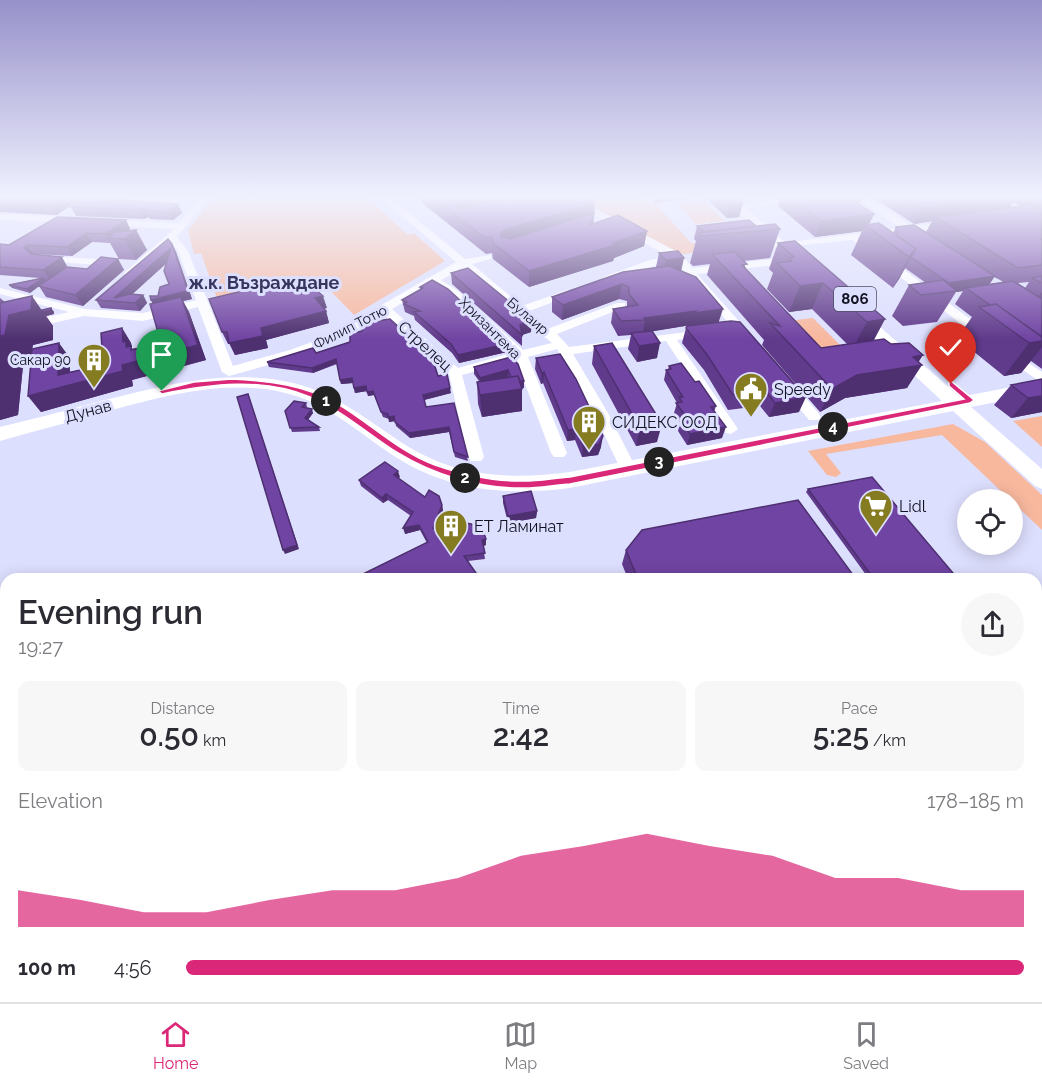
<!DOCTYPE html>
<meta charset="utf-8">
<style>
:root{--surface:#fff;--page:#f7f7f7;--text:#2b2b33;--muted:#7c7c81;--line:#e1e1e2;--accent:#db2777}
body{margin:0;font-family:Raleway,sans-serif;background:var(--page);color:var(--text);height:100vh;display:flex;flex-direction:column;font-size:22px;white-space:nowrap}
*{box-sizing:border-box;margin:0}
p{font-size:20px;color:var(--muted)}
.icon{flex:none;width:33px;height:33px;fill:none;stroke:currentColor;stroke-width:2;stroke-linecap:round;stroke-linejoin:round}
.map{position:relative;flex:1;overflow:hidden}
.side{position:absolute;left:0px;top:573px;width:1042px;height:429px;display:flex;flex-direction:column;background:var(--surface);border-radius:18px 18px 0 0;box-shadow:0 3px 15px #0003}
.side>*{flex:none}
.tools{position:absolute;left:957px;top:489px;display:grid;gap:12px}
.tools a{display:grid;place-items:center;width:66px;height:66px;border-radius:50%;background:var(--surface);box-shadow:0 3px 15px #0003;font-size:30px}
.pin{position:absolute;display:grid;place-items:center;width:51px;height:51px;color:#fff;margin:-62px -26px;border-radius:50% 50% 50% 0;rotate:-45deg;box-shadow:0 0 6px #0007}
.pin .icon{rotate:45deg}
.km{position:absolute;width:30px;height:30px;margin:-15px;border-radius:50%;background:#222;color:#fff;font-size:16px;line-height:30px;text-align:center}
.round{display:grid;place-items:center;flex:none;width:63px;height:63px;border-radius:32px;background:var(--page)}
.head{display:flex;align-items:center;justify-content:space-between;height:102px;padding:0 18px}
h1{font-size:33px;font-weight:600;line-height:45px}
.stats{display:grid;grid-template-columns:repeat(3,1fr);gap:9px;height:102px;padding:6px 18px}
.stats div{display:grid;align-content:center;border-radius:12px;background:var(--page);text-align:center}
.stats b{font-size:30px;font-weight:600}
.stats small{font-size:16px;font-weight:400}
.stats p{font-size:16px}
.chart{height:168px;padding:12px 18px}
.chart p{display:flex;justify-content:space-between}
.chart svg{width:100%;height:108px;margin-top:6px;fill:var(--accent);opacity:.7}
ul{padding:0 18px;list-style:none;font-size:20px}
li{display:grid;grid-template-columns:96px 72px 1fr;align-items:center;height:45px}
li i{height:15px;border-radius:8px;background:var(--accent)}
.menu{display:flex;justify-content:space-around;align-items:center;height:84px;border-top:2px solid var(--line);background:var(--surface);font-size:16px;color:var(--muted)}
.menu a{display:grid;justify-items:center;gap:3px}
.menu .active{color:var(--accent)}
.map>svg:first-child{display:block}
.green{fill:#f7b89e}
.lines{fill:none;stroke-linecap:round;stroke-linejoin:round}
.minor{fill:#fff;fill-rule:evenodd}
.major{fill:#fff;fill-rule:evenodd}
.wall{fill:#603a8b;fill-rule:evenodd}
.shaded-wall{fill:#4e3071}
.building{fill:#7044a2;stroke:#4e3071;stroke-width:1.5}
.route{fill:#db2777;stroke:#fff;stroke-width:1.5}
.labels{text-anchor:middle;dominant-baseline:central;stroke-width:6;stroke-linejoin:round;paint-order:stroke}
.far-street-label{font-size:14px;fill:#112;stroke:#dddffe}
.far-poi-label{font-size:14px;fill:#112;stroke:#dddffe;text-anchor:end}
.shield{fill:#dddffe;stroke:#4e4f64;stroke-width:1.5}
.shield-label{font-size:15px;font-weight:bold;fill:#112}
.street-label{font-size:16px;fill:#112;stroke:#dddffe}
.poi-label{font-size:16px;fill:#112;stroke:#dddffe;text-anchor:start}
.far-district-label{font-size:18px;font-weight:bold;fill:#36355e;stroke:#dddffe}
</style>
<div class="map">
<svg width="1042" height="1002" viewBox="0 0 1042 1002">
<rect width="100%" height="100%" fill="#dddffe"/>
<path class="green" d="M213,198H368L408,235L414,233L445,261L354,315L320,280L219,304L201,253L194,254L188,230Z
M586,198H640L656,204L691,243H698L706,251L677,255L577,201Z
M704,201L724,221L696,224L678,204Z
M813,318L856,361L820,367L779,322Z
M1042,416V447L1013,421Z
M953,424L985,442L1042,495V530L942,435L826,454L841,473L836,477L827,475L808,451Z"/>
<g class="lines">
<path class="minor" d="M200,198H209L177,237L188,251L233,366L290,350L328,336L456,262L381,198H391L465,259L491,255V259L472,264L522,306L567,290H575V294L529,311L550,328L617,303H625V307L557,334L569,347L710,329L712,332L710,335L677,340L738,429L731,434L726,433L666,341L573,354L608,413L636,468L634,472H622L620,468L594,413L557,349L528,357L567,453L564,457H554L551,453L516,360L462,375L484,457L481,461H471L468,457L449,374L383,314L336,342L300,356L229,376L222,372L198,307L143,321L84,316L0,335V327L69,312L0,294V288L85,309L143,313L196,300L178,251L171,243L133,275L129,276L124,273L174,229L105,225L100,222L105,219L179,223ZM462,268L552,343L523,350L458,291L441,280ZM433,285L450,295L512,353L458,368L392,309Z
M564,198H576L683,255L692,268L792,257L797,260L792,263L697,274L754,338L748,342L744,341L675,261L657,265L611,281H603V277L650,260L668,256Z
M785,198H814L747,209L742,206L747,203Z
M859,198H870L911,226L955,222V226L918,231L913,235L908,233L863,239L990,334L992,337L990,340H982L852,240L794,246V242L798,241L900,228Z
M0,214L74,217L79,220L74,223L0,220Z
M43,256L116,260L121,263L116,266L39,261V257Z
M1009,350L1042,372V383L1004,357L1003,354Z
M790,384L795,385L819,414L821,417L819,420H809L785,391L783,388Z"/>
<path class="major" d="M722,198H735L804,259L806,262L804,265H794Z
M858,310L863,312L960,397L1042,381V393L971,407L1042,469V489L1035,486L953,411L570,488C506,496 446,491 391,454C358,432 328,404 289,394C227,377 161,397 101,413C68,423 34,431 0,441V427C34,419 67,410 101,401C164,385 228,368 293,383C335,393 369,421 404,444C455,477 511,480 570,472L942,401L853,318L850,315Z"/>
</g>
<path class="wall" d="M0,198L22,199L81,198L57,215L0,212Z
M421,198H485V202L495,200L493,198L580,199L595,203L593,224L647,231L644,246L614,258L613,261L529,287L493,259L492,253L486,254L422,203Z
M706,198H737L743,203L739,217L727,218Z
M780,198H862L861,202L856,203L869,225L893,233L896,227L926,232L932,221L914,224L874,198H1042V369L1031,361L1021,373L1004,376L957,338L972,317L955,304L963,291L956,292L937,322L903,326L892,316L909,285L926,283L905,268L899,279L893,288L851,255L862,231L815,237L778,206ZM1013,202L1020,206L1010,207ZM994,277L1000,280L1003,282L989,284ZM1029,282L1025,288L1018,283Z
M178,204L182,213L173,220L150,219L148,217L144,219L76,216L71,207Z
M126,220L130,229L128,231L136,230L147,250L136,260L119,259L110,243L92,242L72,256L33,254L67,266L64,269H87L118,259L124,270L83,306L46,297L39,286L30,293L12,288L9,285L40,278L0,275V244L9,245Z
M697,226H756L780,229L770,258L743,261L746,269L821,348L847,344L812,309L789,312L767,289L773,273L769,269L778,243L885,319L874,340L891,344L919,362L907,388L845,398L820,412L762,345L764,340L707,275L710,264L693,266L690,263L696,241L694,239Z
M172,244L176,252L192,299L183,301L189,312L206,360L132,380L133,386L41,412L28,396L32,351L29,365L23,366L18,415L0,420V298L5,302L42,310L51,308L54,312V314L46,316L53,326V340L33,345L32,349L70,358V372L103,365L122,328L131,343L132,349L161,343L153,304L151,300L158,296L169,284L167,263L132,294L143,295L147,303L140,311L101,308L96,300Z
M659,253L681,271L719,322L799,412L769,417L760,406L728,410L704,370L682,343L686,328L691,325L652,331L657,358L637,362L628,349L631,335L618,336L611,323L613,309L627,307V301L619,299L562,320L552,312V297L656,267Z
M451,273L531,332L522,335V346L452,284Z
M420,287L507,344V352L459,363L452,353L415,320L414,316L405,312L402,300L420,290Z
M327,308L324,309L326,311L329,323L266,340L268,348L235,355L230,344H228L222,332Z
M594,346L657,442L636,446L592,364Z
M316,353H420L451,393L424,400L426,407L454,403L468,461L455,457L449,432L410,438L396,426L395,421L389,422V419L383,417L374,395L368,396L367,391L355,393L353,383L341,384L337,364L313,373L269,367L267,362Z
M511,357L524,381V388H522V411L482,417L478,404L477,382L479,381L474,374V367Z
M536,358L601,447L598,455L582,457L575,440L567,441L543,383L541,384L535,369Z
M669,366L695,382L716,406L714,412L722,438L687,445L678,431L680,423L674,413L677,403L664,380L666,370H668Z
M1042,379V412L1011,418L994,405L1011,385Z
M306,403L307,407L306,408L313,413L308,420L319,427L320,431L292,432L285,411Z
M400,477L398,478L425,497L442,505L443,511L436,528L486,539V545L483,546L485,559L468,561L476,579L427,543L420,530L405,534L411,516L388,500L383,503L361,486L359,480Z
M808,489L958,579H869L806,492Z
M503,496L537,511L536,518L508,523L503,503Z
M626,550L856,579H628L622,564Z
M1042,624V822L1036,814V625Z
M708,996H786L789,1002H710Z"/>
<path class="shaded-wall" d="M63,198H81L57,215L52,206Z
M463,198H485L486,207L460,215L457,206L459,200Z
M655,198H695L654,203Z
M834,198H862L861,202L831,206Z
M1000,198H1016L1007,212L935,217L932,221L914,224L922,208Z
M595,203L593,229L502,247L500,237L502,231Z
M743,203L739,217L727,218L731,204Z
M178,204L182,213L173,220L168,212Z
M143,208L148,217L144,219L140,210Z
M874,214L868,227L865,225L862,231L815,237L821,221Z
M126,220L130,229L117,238H108L110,243L105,234Z
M136,230L147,250L136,260L125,239Z
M647,231L644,246L614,258L613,261L529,287V271L613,243Z
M86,233L92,242L72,256L67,247Z
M172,244L176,252L192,299L183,301L189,312L206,360L132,380L133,386L41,412L28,396L58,375L59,343L70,358L69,385L123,371L122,328L131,343L132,348L139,360L198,345L155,308L151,300L188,291Z
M27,245L33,254L30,257L24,248Z
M171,248L174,256L124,302L114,298Z
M916,249L899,279L893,288L909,257Z
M62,257L67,266L50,279L43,270Z
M684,258L681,272L663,274L666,260Z
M118,259L124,270L83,306L75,295Z
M995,276L987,288H966L963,291L956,292L957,291L943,292L949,283Z
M44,278L46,281L30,293L27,289Z
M823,283L812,309L789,312L800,286Z
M622,284L619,299L562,320L563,305Z
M1042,292V302L1034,303Z
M143,295L147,303L140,311L135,303Z
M32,296L43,312L51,308L54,312V314L46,316L53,326V340L33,345L29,365L23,366L18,415L0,420V336L9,315Z
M323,296L327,308L318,310L315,298Z
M723,309L718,324L691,325L643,333L645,320L644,318L696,311Z
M326,311L329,323L266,340L268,348L235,355L229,343L261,328Z
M885,319L870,346L852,349L867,322Z
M532,320L531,332L522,335L520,325Z
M1042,341V347L1021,373L1004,376L1029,343Z
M660,343L657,358L637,362L639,346Z
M507,344V352L459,363L458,355Z
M923,355L916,366L922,365L907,388L845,398L820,412L832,389L857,375L913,357Z
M336,359L337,363L313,373L312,368Z
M508,370V377L480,384V378Z
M544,372L543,383L541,384L542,373Z
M352,378L353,383L341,384L340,380Z
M524,381V388L514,390V383Z
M366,386L367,391L355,393L354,388Z
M450,388L451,393L424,400L423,395Z
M522,389V411L482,417L480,395Z
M373,391L374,395L368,396L367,392Z
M248,394L299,549L285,554L283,550Z
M1042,396V412L1011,418L1028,398Z
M806,397L799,412L769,417L775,403Z
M312,409L313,413L306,422L305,418Z
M394,416L395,421L389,422L388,417Z
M662,424L657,442L636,446L640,428Z
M449,427V432L410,438L409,433Z
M726,427L722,438L687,445L690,434Z
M576,429L575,440L567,441L568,430Z
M603,436L601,447L598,455L582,457L583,446Z
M398,471L400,477L395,481L394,475Z
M386,494L388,500L383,503L382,498Z
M442,505L443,511L434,534L433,528Z
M537,511L536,518L508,523V516Z
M419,525L420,530L405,534L403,528Z
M486,539V545L483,546L482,540Z
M476,573V579H465Z"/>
<path class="building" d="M0,198L15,199L63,198L52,206L0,204Z
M83,198H90L178,204L168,212L145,210L143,208L140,210L71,207Z
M434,198H463L459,200L457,206L460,208L502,198H587L595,203L502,231L500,237L511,239L594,213L590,225L618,215L647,231L613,243L615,245L529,271L493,243L492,237L485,238Z
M724,198H737L743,203L731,204Z
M792,198H850L874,214L821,221Z
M906,198H1000L922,208Z
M1032,205L1042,213V239H1040L1042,240V265L1018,268L935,217Z
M57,217L126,220L105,234L86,233L67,247L27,245L24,248L31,254L62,257L43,270L0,267V244L9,245Z
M749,220L756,226L704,232L697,226Z
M879,223L916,249L909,257L865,225Z
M775,224L780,229L700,236L698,233Z
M914,225L995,276L949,283L911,257L916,249L897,236L896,227Z
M136,230L125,239L108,238L115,232Z
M168,239L172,244L188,291L151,300L150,296H158L160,287L169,284L164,271L171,248L114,298L130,294L143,295L135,303L96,300Z
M795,241L885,319L867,322L823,283L800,286L777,263L792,261L789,258L794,257L778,243Z
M678,251L684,258L666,260L659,253Z
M734,252L747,264L742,265L821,348L884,339L891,344L909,343L923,355L913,357L922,365L857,375L832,389L770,323L780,326L712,254Z
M101,257L118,259L75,295L38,286L67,267L87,269Z
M669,266L696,277L723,309L694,313L696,311L644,318L645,320L621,321L613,309L638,305L629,294V287L622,284L563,305L552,297L623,272Z
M468,268L532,320L520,325L522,335L451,273Z
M1042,276V283L1032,278Z
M44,278L27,289L9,285Z
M296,278L298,281L304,279L323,296L315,298L326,311L261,328L263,336L229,343L227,332H222L209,299Z
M432,280L448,289L507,344L458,355L451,344L414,312L420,311L404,304L407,302L402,300L423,288L420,287Z
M943,280L957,291L921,295L909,285Z
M1013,281L1042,299V337L996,304L990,305L966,288Z
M32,296L31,310L9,315L5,335L0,336V303Z
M181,297L198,345L122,365L123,371L28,396L32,349L59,343L58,375L103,365L101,333L122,328L123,342L126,341V347L131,346V350L161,343L150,304Z
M996,304L1042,337V341L1029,343L979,307Z
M51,308V310L43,312L42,310Z
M390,319L415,342L420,353L426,352L432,357L438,376L447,374L450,388L423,395L426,407L454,403L468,457L454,452L449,427L409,433L395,422L394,416L388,417V414L381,412L373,391L367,392L366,386L354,388L352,378L340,380L336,359L312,368L267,362L313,348L316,353L350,342V334L362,331L363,323Z
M731,321L740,322L806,397L775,403L766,391L733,395L708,356L686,328L687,326Z
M652,331L660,343L639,346L631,333Z
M612,343L662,424L640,428L594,346Z
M560,354L576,379L603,436L599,444L583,446L576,429L568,430L544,372L542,373L536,358Z
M511,357L518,364L524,381H520L518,376L511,377L508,370L480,378L474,367Z
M681,363L695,382L699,381L716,406L711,407L726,427L690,434L681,420L688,419L676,403L682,402L679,397H683L666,370L671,369L669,366Z
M518,376L522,389L480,395L477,382Z
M1042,379V396L1028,398L1011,385Z
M248,394L297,545L283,550L237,397Z
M294,401L306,403L302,407L312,409L305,418L319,427L290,428L285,411Z
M385,462L398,471L394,475L425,497L429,490L439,496L442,505L433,528L466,523L481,526L486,539L482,540L485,553L464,556L476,573L465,579H353L428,542L419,525L403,528L413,512L386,494L382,498L359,480Z
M872,477L958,579H874L808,489Z
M531,491L537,511L508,516L503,496Z
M798,500L856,579H638L626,550L642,530Z
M1042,624V782L1036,775V625Z
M569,996H588L581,1002H572Z
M713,996H786L789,1002H715Z"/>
<linearGradient id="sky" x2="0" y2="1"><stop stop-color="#9791ca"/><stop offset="0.58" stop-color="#f0f1ff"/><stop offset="1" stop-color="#f0f1ff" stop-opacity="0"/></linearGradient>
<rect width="1042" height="339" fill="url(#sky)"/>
<path class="route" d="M232,379C269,381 305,385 338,404C370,423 399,452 435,465C461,474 491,481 519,481C536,482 553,478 570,477L964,399L949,386V382L951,381L974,400L970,403L570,484C553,485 536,489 520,488C478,488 434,475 398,453C369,435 342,410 310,397C263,377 210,384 162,394L158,391L194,382Z"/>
<defs>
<g id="building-pin" transform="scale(1.725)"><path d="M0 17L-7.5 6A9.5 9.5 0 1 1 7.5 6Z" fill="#857b21" stroke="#dddffe"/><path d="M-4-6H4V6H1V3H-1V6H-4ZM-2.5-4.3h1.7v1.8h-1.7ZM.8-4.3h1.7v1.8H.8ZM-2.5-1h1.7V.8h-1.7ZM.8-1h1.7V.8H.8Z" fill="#fff"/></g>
<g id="civic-pin" transform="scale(1.725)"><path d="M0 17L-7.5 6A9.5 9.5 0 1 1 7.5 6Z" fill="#857b21" stroke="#dddffe"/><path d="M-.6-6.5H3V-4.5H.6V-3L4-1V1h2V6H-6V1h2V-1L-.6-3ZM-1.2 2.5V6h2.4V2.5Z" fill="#fff"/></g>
<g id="supermarket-pin" transform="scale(1.725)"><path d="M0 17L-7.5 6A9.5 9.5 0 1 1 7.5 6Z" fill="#857b21" stroke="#dddffe"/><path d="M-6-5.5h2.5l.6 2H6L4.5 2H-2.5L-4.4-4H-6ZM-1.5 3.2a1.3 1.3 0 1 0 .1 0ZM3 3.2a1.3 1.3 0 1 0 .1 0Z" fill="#fff"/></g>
</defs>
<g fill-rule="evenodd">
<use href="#building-pin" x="94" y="360"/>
<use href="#civic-pin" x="751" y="389"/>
<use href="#building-pin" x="589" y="422"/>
<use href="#supermarket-pin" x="876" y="506"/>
<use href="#building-pin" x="451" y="526"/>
</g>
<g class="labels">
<g class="far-street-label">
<text transform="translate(528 316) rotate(40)">Булаир</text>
<text transform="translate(350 327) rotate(-27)">Филип Тотю</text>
<text transform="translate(490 328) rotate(45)">Хризантема</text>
</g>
<g class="far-poi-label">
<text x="71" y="360">Сакар 90</text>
</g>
<rect class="shield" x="834" y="287" width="42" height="24" rx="4.5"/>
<g class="shield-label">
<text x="855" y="299">806</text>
</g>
<g class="street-label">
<text transform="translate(425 346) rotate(42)">Стрелец</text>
<text transform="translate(88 411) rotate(-15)">Дунав</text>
</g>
<g class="poi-label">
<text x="774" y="389">Speedy</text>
<text x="612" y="422">СИДЕКС ООД</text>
<text x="899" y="506">Lidl</text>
<text x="474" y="526">ЕТ Ламинат</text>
</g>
<g class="far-district-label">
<text x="264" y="282">ж.к. Възраждане</text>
</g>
</g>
</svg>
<div class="tools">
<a><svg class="icon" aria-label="locate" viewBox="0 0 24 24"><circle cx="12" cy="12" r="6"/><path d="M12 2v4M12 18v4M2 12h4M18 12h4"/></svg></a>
</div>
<div class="pin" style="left:162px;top:391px;background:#1e9e55"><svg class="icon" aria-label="arrive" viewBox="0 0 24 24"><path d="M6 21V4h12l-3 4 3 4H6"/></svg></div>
<div class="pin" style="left:951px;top:384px;background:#d93025"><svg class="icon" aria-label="check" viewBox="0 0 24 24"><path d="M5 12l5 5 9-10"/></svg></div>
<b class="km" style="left:326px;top:401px">1</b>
<b class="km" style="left:465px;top:478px">2</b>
<b class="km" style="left:659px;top:462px">3</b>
<b class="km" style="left:833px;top:427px">4</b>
<section class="side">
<div class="head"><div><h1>Evening run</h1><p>19:27</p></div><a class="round"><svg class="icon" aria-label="share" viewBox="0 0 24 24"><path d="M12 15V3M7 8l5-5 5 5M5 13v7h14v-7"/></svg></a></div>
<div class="stats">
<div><p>Distance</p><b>0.50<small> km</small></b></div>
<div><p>Time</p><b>2:42</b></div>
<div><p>Pace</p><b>5:25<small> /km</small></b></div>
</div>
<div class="chart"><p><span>Elevation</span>178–185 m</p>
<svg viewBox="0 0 160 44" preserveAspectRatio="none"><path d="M0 44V29L10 33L20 38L30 38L40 33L50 29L60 29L70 24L80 15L90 11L100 6L110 11L120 15L130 24L140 24L150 29L160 29V44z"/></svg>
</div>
<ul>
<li><b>100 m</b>4:56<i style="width:100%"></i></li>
</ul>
</section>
</div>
<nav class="menu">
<a class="active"><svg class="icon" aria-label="home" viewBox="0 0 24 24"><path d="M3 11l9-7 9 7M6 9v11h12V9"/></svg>Home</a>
<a><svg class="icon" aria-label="map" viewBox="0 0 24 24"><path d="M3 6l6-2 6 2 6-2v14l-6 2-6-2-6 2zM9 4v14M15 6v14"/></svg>Map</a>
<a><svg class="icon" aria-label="saved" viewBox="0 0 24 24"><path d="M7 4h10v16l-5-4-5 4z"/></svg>Saved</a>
</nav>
